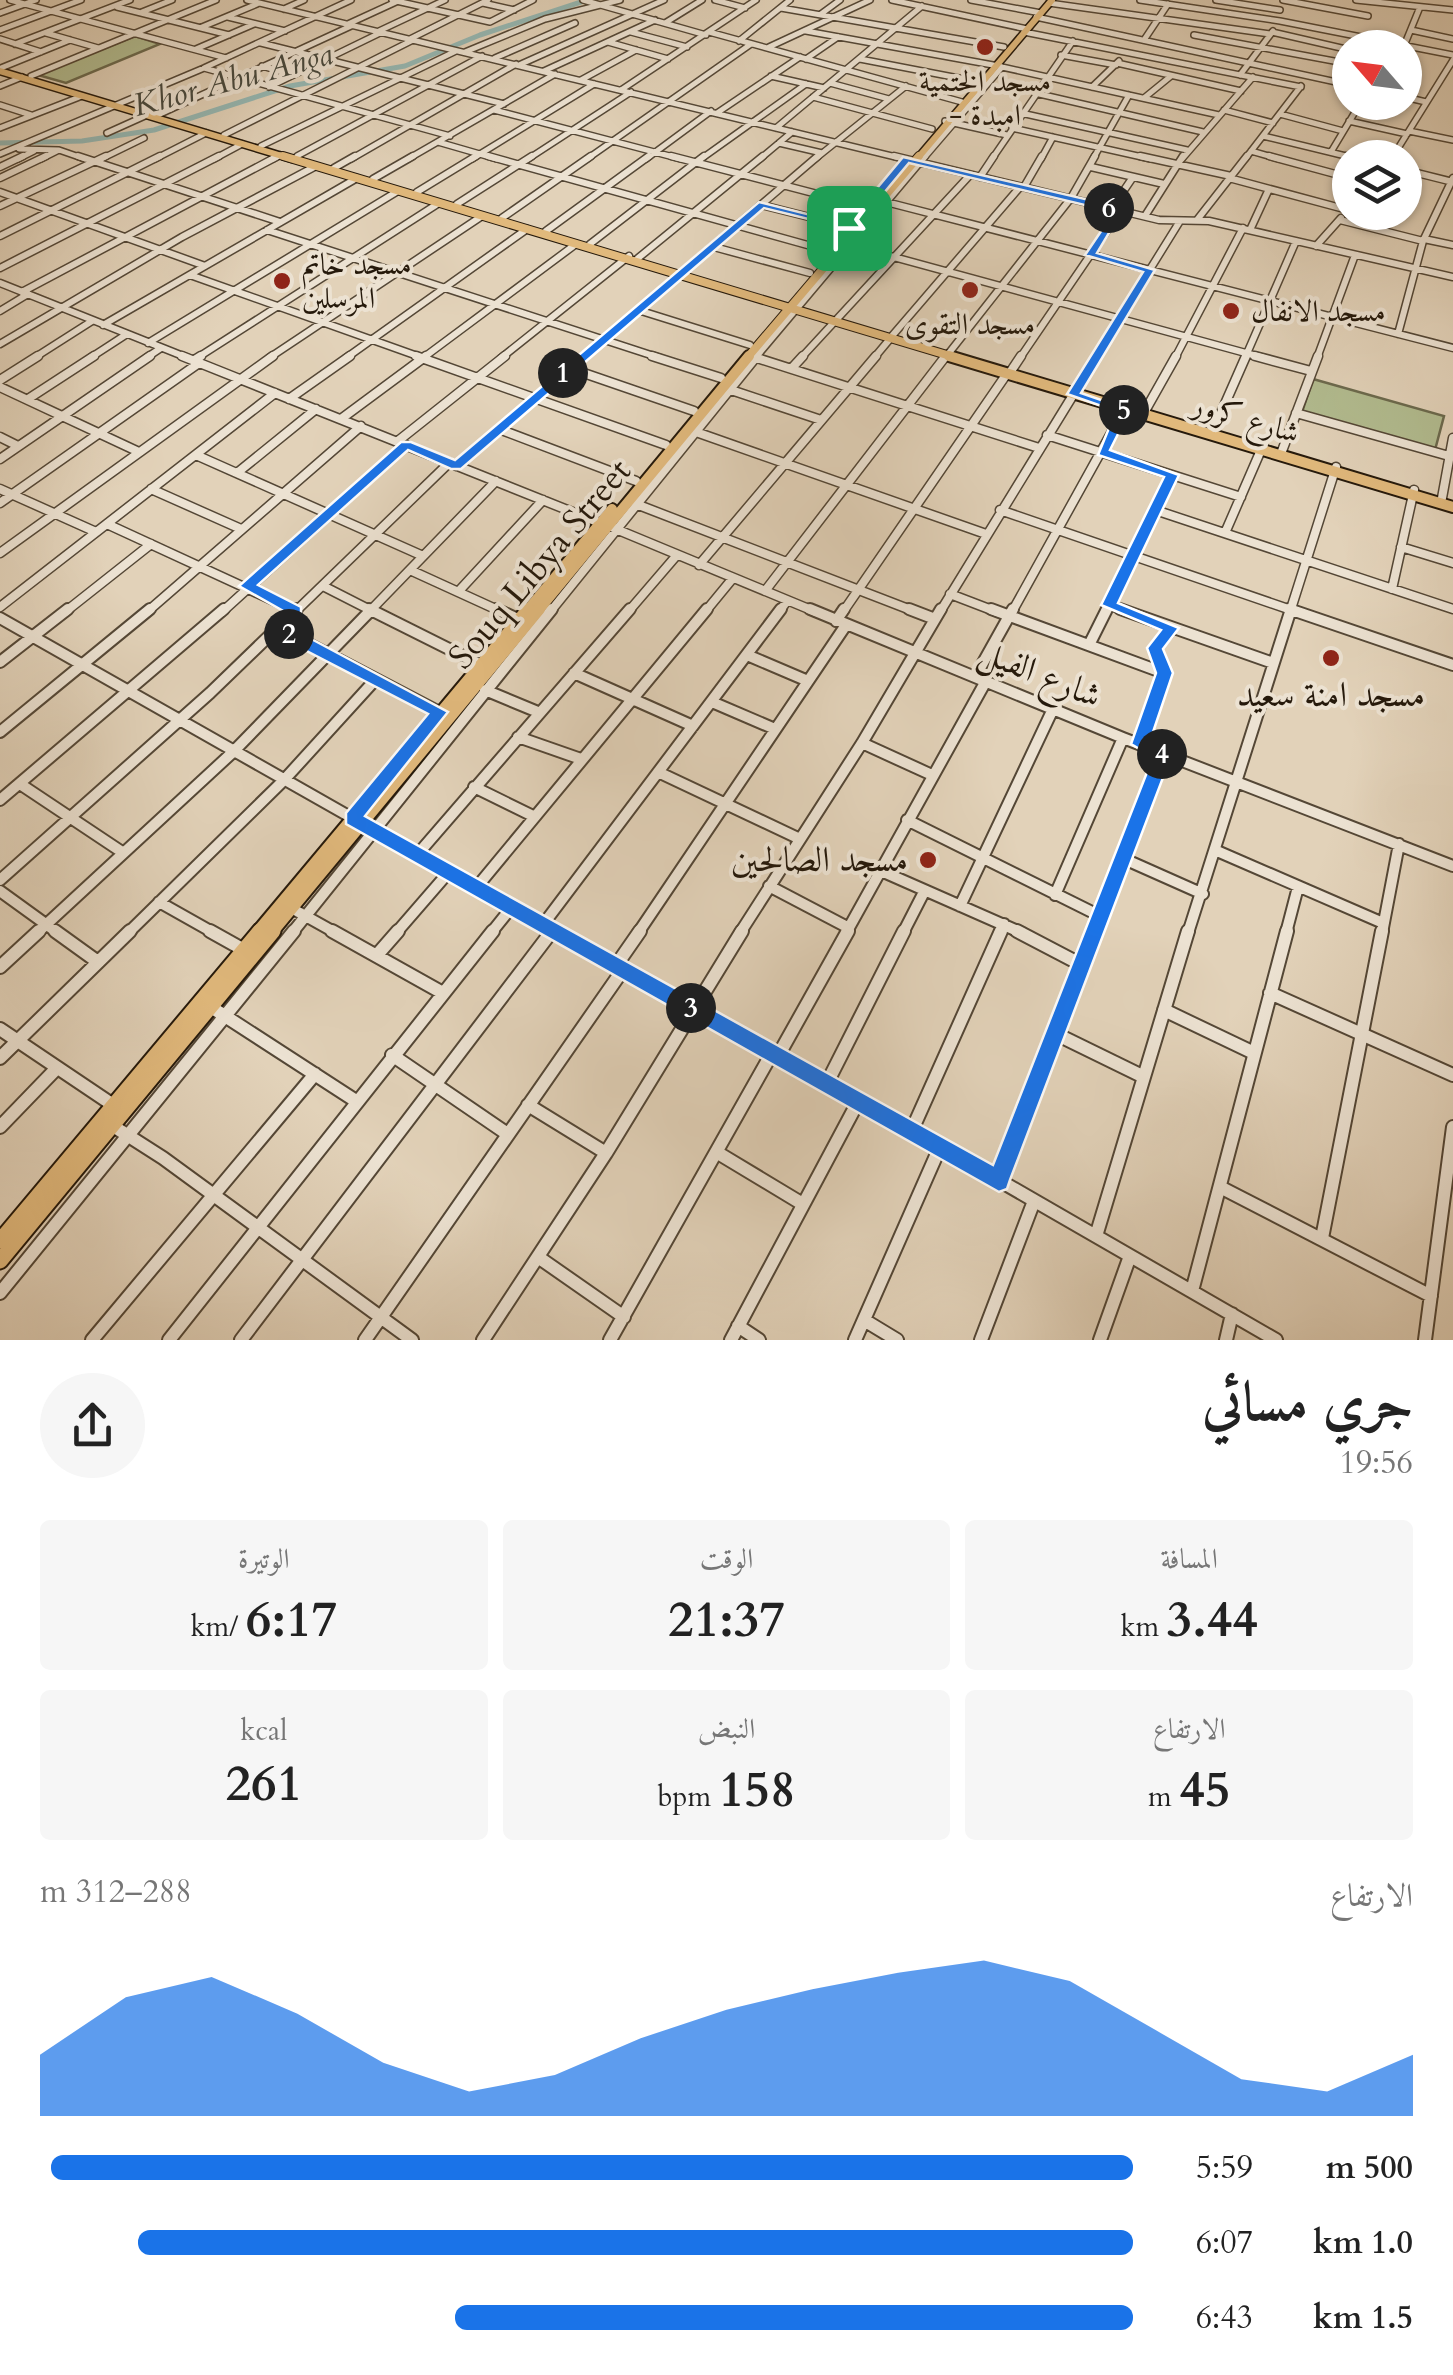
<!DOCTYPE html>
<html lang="ar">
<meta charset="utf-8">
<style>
:root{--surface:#fff;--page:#f6f6f6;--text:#222;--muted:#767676;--accent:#1a73e8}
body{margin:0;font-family:Cardo,Amiri,serif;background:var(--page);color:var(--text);direction:rtl;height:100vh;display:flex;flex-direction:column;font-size:38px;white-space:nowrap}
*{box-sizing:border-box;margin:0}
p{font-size:32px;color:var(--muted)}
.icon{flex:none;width:55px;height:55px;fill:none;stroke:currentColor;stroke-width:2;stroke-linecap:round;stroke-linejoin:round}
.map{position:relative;height:1340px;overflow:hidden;direction:ltr}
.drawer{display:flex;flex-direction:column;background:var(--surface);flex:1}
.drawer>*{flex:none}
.needle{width:65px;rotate:298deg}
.tools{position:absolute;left:1332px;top:30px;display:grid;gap:20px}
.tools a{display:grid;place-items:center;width:90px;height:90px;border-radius:50%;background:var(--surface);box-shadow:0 2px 8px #0004;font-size:50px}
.pin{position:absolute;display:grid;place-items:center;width:85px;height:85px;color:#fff;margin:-42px;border-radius:20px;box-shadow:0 5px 15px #0006}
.km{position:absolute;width:50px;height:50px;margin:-25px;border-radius:50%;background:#222;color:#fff;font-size:28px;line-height:50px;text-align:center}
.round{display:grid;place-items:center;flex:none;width:105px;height:105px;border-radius:52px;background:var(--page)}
.head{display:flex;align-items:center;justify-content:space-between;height:170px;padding:0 40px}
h1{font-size:55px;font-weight:700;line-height:75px}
.stats{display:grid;grid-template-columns:repeat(3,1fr);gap:15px;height:170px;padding:10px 40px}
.stats div{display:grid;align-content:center;border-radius:10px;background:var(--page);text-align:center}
.stats b{font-size:50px;font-weight:700}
.stats small{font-size:28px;font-weight:400}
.stats p{font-size:28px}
.chart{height:280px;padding:20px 40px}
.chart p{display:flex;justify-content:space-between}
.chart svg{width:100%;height:180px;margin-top:10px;fill:var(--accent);opacity:.7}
ul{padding:0 40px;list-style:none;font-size:32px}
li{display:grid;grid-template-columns:160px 120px 1fr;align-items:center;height:75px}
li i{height:25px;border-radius:12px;background:var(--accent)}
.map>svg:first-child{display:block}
.green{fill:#b2bc90;stroke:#6c6a4e;stroke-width:2.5}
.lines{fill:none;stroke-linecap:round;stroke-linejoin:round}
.canal{stroke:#95b7b2;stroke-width:5}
.minor-far4-casing{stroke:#544736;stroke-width:8}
.minor-far3-casing{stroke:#544736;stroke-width:9}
.minor-far2-casing{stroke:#544736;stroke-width:11}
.minor-far1-casing{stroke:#544736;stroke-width:14}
.minor-casing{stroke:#544736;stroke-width:16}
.major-far4-casing{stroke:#25190b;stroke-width:9}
.major-far3-casing{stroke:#25190b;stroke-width:10}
.major-far2-casing{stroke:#25190b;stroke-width:14}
.major-far1-casing{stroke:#25190b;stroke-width:16}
.major-casing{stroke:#25190b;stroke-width:19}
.minor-far4{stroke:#ece2d2;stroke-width:5}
.minor-far3{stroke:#ece2d2;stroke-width:6}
.minor-far2{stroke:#ece2d2;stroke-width:8}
.minor-far1{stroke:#ece2d2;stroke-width:10}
.minor{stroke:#ece2d2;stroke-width:12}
.major-far4{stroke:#e1b97c;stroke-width:6}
.major-far3{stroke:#e1b97c;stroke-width:8}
.major-far2{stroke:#e1b97c;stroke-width:10}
.major-far1{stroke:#e1b97c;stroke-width:12}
.major{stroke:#e1b97c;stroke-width:15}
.route{fill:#1a73e8;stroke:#fff;stroke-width:2.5;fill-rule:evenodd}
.poi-dot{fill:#8f2418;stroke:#ece2d2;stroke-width:4}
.labels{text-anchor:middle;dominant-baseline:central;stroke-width:8;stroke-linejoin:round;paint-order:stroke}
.far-poi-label{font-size:30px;fill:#25190b;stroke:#ece2d2}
.far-street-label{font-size:30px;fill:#25190b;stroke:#ece2d2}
.far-water-label{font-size:32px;font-style:italic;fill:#47483d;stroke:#ece2d2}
.street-label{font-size:35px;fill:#25190b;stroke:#ece2d2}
.poi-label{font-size:35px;fill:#25190b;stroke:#ece2d2}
</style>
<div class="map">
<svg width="1453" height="1340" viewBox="0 0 1453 1340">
<rect width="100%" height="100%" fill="#e2d2b9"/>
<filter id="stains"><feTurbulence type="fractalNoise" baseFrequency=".002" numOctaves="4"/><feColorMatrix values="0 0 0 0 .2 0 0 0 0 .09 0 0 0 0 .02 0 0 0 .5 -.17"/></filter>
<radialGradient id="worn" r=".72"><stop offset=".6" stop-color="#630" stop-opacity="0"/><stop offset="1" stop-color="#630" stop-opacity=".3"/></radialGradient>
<path class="green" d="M135,36L160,44L66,83L38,75Z
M1313,379L1444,416L1435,450L1302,412Z"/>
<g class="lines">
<path class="canal" d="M0,143L82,141L154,130L290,86L405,66L480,35L587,0"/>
<g class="minor-far4-casing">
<path id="minor-far4" d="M10,0L226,58
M247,0L904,159
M392,0L490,22L533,0
M583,0L706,35
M715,0L745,8
M892,0L1027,29
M971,0L1041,13
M1140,0L1280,21L1453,55
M1216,0L1280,10
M1283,0L1368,16
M1356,0L1453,10
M483,3L514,10
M1049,3L1270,34
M117,7L229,35
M781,8L1004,47
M284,9L304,0
M142,12L172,0
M0,13L36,0
M821,14L840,0
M228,17L285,31
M1036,17L1350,85
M665,23L702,0
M348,24L398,1
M202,27L257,4
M0,30L81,0
M1411,30L1453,39
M379,31L445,0
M806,31L993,65L1219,115
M631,32L687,47
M709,32L962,102
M1024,32L1301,87
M1272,32L1350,50
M46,33L98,48
M1194,35L1350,64
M0,39L41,52
M410,39L488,0
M1144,40L1168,4
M739,41L790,0
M608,42L668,59
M261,43L504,104
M15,44L130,0
M1404,46L1420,7
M769,47L870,0
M196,49L254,24
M465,52L545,19L620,0
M1061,55L1116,65
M495,58L575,23
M806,59L838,37
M860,59L974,81
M1117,63L1241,91
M519,65L664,0
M262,66L293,75
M1,68L70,40
M204,68L450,136
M544,71L655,20
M1240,75L1273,31
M31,76L216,0
M771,76L824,88
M581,80L636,50
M830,83L889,99
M0,86L22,77
M269,87L382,32
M1092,87L1119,61
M621,90L756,0
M1035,93L1203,132
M813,97L932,129
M1405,97L1426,102
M1144,98L1171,76
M0,105L31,115
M494,110L681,159
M1224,110L1273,123
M717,113L800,57
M1021,113L1187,150
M1280,114L1343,131
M158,115L351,26
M945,121L1007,135
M1349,121L1407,134
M0,128L82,96
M776,128L922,6
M1012,128L1151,159
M1409,131L1453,140
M107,133L147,115
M224,135L413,40
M1263,136L1354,158
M438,142L497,159
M779,143L822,153
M261,146L456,51
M19,149L59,150L85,159
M1251,151L1279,159
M1331,152L1361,102
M0,154L204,68L351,0
M297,156L482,56
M1392,158L1453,60
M18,159L34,151
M41,159L57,151
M101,159L144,138
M155,159L206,133
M214,159L242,144
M273,159L280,155
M351,159L516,64
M408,159L555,74
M472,159L594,84
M528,159L631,92
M587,159L751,44
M646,159L711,111
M701,159L806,84
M760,159L792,132
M815,159L906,86
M923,159L1002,67
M992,159L1073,41
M1041,159L1053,137
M1093,159L1129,95
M1182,159L1253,77
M1245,159L1301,86"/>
</g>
<g class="minor-far3-casing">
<path id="minor-far3" d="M78,156L280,222
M488,156L829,251
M671,156L867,207
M894,156L1159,220L1209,221L1453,277
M1140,156L1231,176
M1269,156L1350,178
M1346,156L1354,158
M0,167L23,156
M1091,167L1164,184
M334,168L355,156
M1405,170L1453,182
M980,177L994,156
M0,178L46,156
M1229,178L1348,210
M373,179L413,156
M1024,187L1042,156
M0,192L205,266
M417,192L476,156
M886,202L1453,348
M457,204L532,156
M762,205L849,227
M0,206L106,156
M1112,208L1133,177
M1145,216L1183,156
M502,218L591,156
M1197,220L1247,156
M1340,220L1423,241
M267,230L660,358
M1250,230L1269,189
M546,231L649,156
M0,236L160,156
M1424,239L1453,245
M590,244L704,156
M846,244L1264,358
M1316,246L1341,218
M714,247L810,273
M637,259L763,156
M0,268L219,156
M190,275L423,358
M0,283L188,358
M22,292L278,156
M638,310L750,345
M0,311L28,294
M103,325L357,178
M1398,334L1423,241L1453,178
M892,336L1020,187
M148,343L398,191
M0,344L182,237L316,166
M949,353L1071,198L1095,156
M34,358L92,321
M90,358L127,334
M146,358L161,348
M197,358L439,203
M269,358L482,216
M346,358L527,229
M423,358L576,244
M501,358L629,256
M582,358L818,156
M755,358L925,156
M801,358L970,175
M874,358L889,340
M1020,358L1121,210
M1095,358L1180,221
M1175,358L1243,228
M1245,358L1296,241
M1317,358L1355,255"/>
</g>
<g class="minor-far2-casing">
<path id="minor-far2" d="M182,356L600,523
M416,356L666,445
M652,356L721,378
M1255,356L1311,371
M757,358L1039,448
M193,361L201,356
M569,368L694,411
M792,368L803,356
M1011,371L1021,356
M0,380L38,356
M0,387L139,452
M731,390L821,420
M28,399L94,356
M289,399L350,356
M1145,411L1176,356
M1296,413L1449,456
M341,419L426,356
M499,429L636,481
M1213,431L1246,356
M696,432L986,534
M1047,435L1241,497
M0,437L18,446
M398,441L505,356
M1282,451L1318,356
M196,455L423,556
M0,459L150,356
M456,466L585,356
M237,473L316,409
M0,489L96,532
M151,489L241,529
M1442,498L1453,438
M0,503L199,363
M636,504L916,612
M1000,510L1297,612
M1155,510L1453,609
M107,524L296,611
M611,527L816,612
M1225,533L1261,450
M1401,547L1453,563
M0,553L273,356
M699,565L876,356
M410,570L502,612
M323,586L374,612
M1392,589L1414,490
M765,591L945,357
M458,592L543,500
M950,594L997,612
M1109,605L1127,612
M0,607L275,393
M65,612L151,544
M147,612L361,426
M222,612L406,445
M295,612L449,463
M369,612L496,481
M550,612L757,356
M628,612L677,555
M705,612L733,578
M779,612L787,601
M843,612L1006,375
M940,612L1097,356
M1012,612L1124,410
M1105,612L1172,475
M1290,612L1336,467"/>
</g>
<g class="minor-far1-casing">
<path id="minor-far1" d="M292,609L296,611
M369,609L479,664
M496,609L518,619
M810,609L1123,738L1453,866
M909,609L935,619
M991,609L1164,673
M1120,609L1273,663
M1289,609L1453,665
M0,618L354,819
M836,621L844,609
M278,628L439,712
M1089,645L1107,609
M747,655L808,681
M0,662L68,609
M574,673L693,726
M975,677L1013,609
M485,690L538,712
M712,702L775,729
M0,732L150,609
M518,737L581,759
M862,743L932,775
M1140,744L1164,673L1155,648L1172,628
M658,772L800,839
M20,784L122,852
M474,787L533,816
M0,800L224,609
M907,820L1098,915
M367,827L558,933
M1217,851L1383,923
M417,855L630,609
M1122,858L1203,894
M879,870L1022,933
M0,880L210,693L297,609
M769,886L849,928
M476,888L707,609
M0,891L58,933
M1055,895L1123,738
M159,902L214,933
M960,906L1053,709
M293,909L336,933
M542,926L781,609
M37,933L233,752L372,609
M128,933L284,780L376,679
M292,933L552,609
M396,933L448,873
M491,933L511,908
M638,933L846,625
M740,933L862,743L941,609
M846,933L986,681
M903,933L924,892
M1000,933L1004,924
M1094,933L1163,754
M1188,933L1291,609
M1286,933L1298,887
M1382,933L1399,844"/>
</g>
<g class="minor-casing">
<path id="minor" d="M55,931L98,962
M210,931L244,950
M332,931L441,992
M553,931L912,1130L1276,1340
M1017,931L1080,964
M377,955L398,931
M0,967L39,931
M615,967L640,931
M1270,993L1453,1075
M211,1007L356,1101
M1164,1010L1254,1053
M0,1029L113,1105
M1054,1033L1142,1076
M392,1055L506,1133
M778,1056L848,931
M0,1058L130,931
M827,1083L904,931
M528,1105L606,1153
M113,1126L163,1158L412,1340
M0,1127L56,1069
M912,1130L1001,931
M718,1153L801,1203
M999,1181L1095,931
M1220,1187L1431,1296
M1096,1236L1188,931
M1322,1238L1382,931
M538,1257L624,1317
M1192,1291L1287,931
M0,1293L294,931
M864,1320L897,1340
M738,1326L759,1340
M92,1340L315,1074
M169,1340L493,931
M241,1340L552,931
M365,1340L622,971
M483,1340L606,1153L742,931
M610,1340L772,1053
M731,1340L859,1100
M855,1340L940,1147
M981,1340L1034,1201
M1100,1340L1130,1256
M1226,1340L1232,1314
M1425,1340L1453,1127"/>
</g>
<g class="major-far4-casing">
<path id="major-far4" d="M0,71L292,159
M917,159L1052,0"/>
</g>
<g class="major-far3-casing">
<path id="major-far3" d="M283,156L957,358
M747,358L919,156"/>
</g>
<g class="major-far2-casing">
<path id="major-far2" d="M949,356L1453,507
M526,612L612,509
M537,612L749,356"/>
</g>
<g class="major-far1-casing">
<path id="major-far1" d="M257,933L528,609
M271,933L539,609"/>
</g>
<g class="major-casing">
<path id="major" d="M0,1241L260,931
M0,1261L273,931"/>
</g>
<use href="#minor-far4" class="minor-far4"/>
<use href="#minor-far3" class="minor-far3"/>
<use href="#minor-far2" class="minor-far2"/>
<use href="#minor-far1" class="minor-far1"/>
<use href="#minor" class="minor"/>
<use href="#major-far4" class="major-far4"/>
<use href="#major-far3" class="major-far3"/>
<use href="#major-far2" class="major-far2"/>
<use href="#major-far1" class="major-far1"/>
<use href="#major" class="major"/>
</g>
<path class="route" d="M903,157L1124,208L1097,253L1155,270L1081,393L1130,410L1110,450L1179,475L1118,603L1179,628L1163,649L1173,673L1150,741L1172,754L1010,1180L1007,1189L999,1192L346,824V813L428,714L272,633V624L285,612L239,586L401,442H411L455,460L759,202L847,224ZM909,163L1114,212L1085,255L1143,272L1067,394L1116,411L1098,455L1164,477L1101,605L1161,630L1147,648L1156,673L1131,744L1153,757L993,1165L365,816L448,712L289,627L301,615V607L258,585L408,450L451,469H461L764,208L853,230Z"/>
<g class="poi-dot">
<circle cx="985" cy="47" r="10"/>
<circle cx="282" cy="281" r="10"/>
<circle cx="970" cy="290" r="10"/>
<circle cx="1231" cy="311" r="10"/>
<circle cx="1331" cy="658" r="10"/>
<circle cx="928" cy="860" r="10"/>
</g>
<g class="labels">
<g class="far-poi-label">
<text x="985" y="81">مسجد الختمية<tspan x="985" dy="34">- امبدة</tspan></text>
<text x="302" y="264" text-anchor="start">مسجد خاتم<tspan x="302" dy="34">المرسلين</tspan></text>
<text x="1251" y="311" text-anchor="start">مسجد الانفال</text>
<text x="970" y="324">مسجد التقوى</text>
</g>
<g class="far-street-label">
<text transform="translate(1246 419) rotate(16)">شارع كرور</text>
</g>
<g class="far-water-label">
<text transform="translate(233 80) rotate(-15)">Khor Abu Anga</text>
</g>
<g class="street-label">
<text transform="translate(540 564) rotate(-50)">Souq Libya Street</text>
<text transform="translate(1040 674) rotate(22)">شارع الفيل</text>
</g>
<g class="poi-label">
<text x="1331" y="695">مسجد امنة سعيد</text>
<text x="908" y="860" text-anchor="end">مسجد الصالحين</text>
</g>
</g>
<rect width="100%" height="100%" filter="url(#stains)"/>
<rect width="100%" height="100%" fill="url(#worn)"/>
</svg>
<div class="tools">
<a><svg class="needle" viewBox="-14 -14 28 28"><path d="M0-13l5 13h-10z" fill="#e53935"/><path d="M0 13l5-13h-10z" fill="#767676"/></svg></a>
<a><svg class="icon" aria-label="layers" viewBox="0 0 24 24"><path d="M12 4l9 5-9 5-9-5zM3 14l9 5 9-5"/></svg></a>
</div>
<div class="pin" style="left:849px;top:228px;background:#1e9e55"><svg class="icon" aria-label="arrive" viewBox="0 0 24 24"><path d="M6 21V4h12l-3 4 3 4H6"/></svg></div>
<b class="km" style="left:563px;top:373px">1</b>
<b class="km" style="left:289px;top:634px">2</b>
<b class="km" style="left:691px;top:1008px">3</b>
<b class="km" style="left:1162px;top:754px">4</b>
<b class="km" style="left:1124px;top:410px">5</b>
<b class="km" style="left:1109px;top:208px">6</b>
</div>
<section class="drawer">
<div class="head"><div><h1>جري مسائي</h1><p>19:56</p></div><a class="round"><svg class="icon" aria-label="share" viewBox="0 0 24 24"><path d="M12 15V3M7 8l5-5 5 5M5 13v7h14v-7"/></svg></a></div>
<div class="stats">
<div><p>المسافة</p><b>3.44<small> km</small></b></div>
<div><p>الوقت</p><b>21:37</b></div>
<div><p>الوتيرة</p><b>6:17<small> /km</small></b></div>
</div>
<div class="stats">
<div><p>الارتفاع</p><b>45<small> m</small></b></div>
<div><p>النبض</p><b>158<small> bpm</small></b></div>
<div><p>kcal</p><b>261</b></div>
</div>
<div class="chart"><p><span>الارتفاع</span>288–312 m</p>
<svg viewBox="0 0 160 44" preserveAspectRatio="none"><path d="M0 44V29L10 15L20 10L30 19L40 31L50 38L60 34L70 25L80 18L90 13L100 9L110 6L120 11L130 23L140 35L150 38L160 29V44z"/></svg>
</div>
<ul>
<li><b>500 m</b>5:59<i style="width:99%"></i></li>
<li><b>1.0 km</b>6:07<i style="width:91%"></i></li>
<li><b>1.5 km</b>6:43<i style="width:62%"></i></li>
</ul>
</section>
